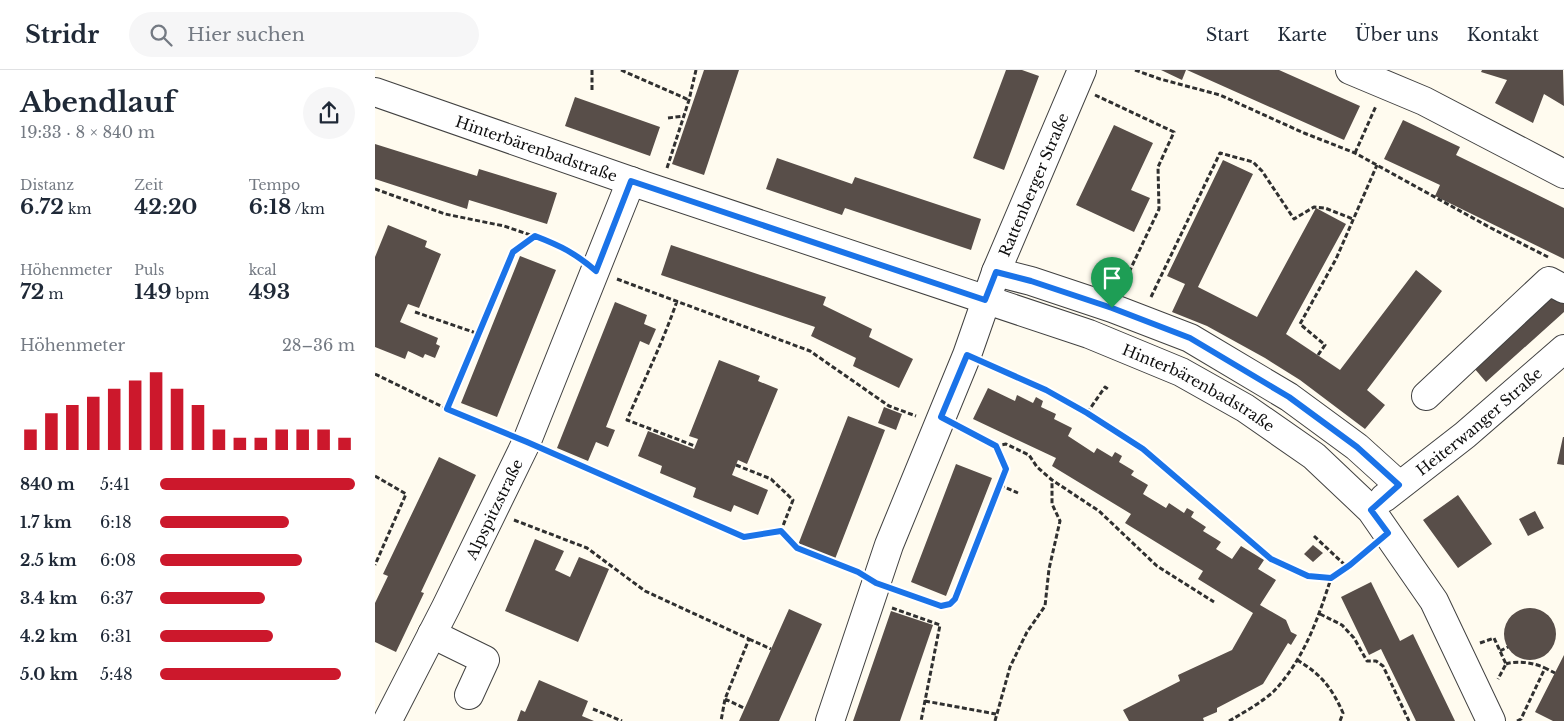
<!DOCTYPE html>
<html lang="de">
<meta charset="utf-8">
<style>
:root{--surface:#fff;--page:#f6f6f7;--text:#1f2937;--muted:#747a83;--line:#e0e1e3;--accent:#cc182c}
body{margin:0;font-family:"Libre Baskerville",serif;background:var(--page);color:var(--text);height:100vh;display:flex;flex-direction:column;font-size:19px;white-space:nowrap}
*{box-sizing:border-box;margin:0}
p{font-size:16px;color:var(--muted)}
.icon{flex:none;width:28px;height:28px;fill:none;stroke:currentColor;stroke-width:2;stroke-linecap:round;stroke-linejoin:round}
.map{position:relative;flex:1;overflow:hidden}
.side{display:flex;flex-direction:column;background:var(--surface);width:375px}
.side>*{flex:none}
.pin{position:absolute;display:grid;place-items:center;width:42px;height:42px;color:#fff;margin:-51px -21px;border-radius:50% 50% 50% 0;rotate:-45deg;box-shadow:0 0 5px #0007}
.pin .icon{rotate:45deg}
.round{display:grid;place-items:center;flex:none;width:52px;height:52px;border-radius:26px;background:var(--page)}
.summary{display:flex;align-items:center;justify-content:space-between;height:85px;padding:0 20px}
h1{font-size:28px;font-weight:700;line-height:38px}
.figures{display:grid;grid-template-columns:repeat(3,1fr);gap:8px;height:85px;padding:5px 20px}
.figures div{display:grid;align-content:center}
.figures b{font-size:21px;font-weight:700}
.figures small{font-size:14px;font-weight:400}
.figures p{font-size:14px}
.chart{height:140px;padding:10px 20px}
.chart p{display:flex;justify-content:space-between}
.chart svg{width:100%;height:90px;margin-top:5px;stroke:var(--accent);stroke-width:6}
ul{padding:0 20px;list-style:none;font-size:16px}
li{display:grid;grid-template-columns:80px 60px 1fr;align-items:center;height:38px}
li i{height:12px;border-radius:6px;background:var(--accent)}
header{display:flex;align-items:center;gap:30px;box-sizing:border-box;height:70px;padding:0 25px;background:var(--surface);border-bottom:1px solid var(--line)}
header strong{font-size:24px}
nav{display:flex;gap:28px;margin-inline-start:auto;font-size:18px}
.search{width:350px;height:45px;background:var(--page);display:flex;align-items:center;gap:12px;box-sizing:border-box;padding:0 18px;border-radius:28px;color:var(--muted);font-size:19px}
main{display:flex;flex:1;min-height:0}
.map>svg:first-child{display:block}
.building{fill:#584e49}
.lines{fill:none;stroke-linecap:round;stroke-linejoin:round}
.minor-casing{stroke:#414141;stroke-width:30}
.path{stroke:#303030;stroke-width:3;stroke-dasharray:5 2.5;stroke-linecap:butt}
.minor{stroke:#fff;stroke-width:28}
.route-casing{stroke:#fff;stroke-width:10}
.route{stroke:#1a73e8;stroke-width:6}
.labels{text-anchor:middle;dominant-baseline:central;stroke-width:5;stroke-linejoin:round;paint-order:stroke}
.street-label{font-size:15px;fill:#0e0e0e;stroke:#fff}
</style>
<header>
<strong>Stridr</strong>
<div class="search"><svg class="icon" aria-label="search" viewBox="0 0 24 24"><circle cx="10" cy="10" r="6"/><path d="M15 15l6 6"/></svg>Hier suchen</div>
<nav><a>Start</a><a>Karte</a><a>Über uns</a><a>Kontakt</a></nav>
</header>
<main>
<section class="side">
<div class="summary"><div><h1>Abendlauf</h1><p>19:33 · 8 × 840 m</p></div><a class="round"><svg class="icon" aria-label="share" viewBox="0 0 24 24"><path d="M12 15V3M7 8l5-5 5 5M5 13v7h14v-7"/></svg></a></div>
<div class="figures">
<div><p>Distanz</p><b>6.72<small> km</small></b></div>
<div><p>Zeit</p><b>42:20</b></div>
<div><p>Tempo</p><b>6:18<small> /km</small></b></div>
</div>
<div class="figures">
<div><p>Höhenmeter</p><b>72<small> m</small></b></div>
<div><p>Puls</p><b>149<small> bpm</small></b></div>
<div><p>kcal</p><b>493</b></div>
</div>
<div class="chart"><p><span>Höhenmeter</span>28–36 m</p>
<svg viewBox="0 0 160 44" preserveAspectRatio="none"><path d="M5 44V34M15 44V26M25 44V22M35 44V18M45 44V14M55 44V10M65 44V6M75 44V14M85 44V22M95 44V34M105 44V38M115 44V38M125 44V34M135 44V34M145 44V34M155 44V38"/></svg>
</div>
<ul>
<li><b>840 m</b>5:41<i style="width:100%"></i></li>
<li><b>1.7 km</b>6:18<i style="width:66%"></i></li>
<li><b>2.5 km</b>6:08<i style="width:73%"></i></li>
<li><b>3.4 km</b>6:37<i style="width:54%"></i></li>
<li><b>4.2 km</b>6:31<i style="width:58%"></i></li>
<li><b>5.0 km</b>5:48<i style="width:93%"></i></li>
</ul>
</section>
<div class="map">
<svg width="1189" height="651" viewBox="0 0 1189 651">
<rect width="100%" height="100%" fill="#fffbef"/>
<path class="building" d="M329,0H364L329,105L297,94Z
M631,0H647L664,6L629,100L598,88Z
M786,0H811L807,10Z
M812,0H904L985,36L969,70Z
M1107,0H1188L1189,36L1169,24L1158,53L1120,33L1132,10L1106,2Z
M200,27L285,57L275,86L190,56Z
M1028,50L1085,77L1081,85L1189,138V189L1060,126L1065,115L1009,89Z
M739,55L778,73L756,120L775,128L759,162L701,135Z
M0,74L102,106L104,99L182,123L172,154L94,130L92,139L0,109Z
M402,88L477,114L480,107L606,149L596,180L470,138L467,145L391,119Z
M848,90L878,104L823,217L882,247L941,138L971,154L911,264L965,300L1041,200L1067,221L992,320L1010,335L990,359L925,310L890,288L832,256L797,242L810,214L792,206Z
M13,155L52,171L50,177L66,184L44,238L33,234L25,252L63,268L61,274L65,276L60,288L50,284L48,288L33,281L30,289L0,277V187Z
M296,175L451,227L448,235L497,259L494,267L538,289L524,318L478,296L481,288L436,266L440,257L286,205Z
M145,186L181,200L122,347L86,333Z
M1182,223L1189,231V242L1111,312L1099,298Z
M240,232L272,245L269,254L281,259L274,275L265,271L231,357L240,360L233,377L221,372L213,391L182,378Z
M344,290L385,306L383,311L403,319L372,394L363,390L357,405L393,420L383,445L359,435L356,442L318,427L321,418L285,403L287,396L263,386L273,361L319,379L323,369L314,366Z
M613,318L640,331L642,325L658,333L661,327L668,331L666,337L681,344L679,349L697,358L693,366L719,383L722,378L737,387L740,382L747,386L744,392L759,401L756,405L773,415L768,424L791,438L794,433L809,443L812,438L819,442L816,447L831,457L828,461L846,472L841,479L857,489L866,476L889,490L883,499L901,510L885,535L911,550L916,562L922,565L916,575L913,573L888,614L842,638V642L828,648L829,651H754L748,640L805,611L803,605L857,580L878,543L823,509L828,501L750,453L756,444L677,396L681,388L598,349Z
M509,337L527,344L521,360L503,353Z
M473,346L510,360L460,489L423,475Z
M1188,367H1189V395L1182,394Z
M64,387L101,405L46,522L49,523L21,582L0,572V533L13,506L8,504Z
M581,394L617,408L571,526L536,512Z
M1083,425L1117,474L1083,498L1048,450Z
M1160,441L1169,458L1153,466L1144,449Z
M160,469L189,481L180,500L195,507L204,487L234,499L203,572L130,541Z
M938,475L948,483L938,492L929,484Z
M996,512L1025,571L1038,564L1080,651H1041L1006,579L994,585L966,527Z
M1129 564a26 26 0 1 1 52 0a26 26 0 1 1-52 0Z
M414,539L447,554L404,651H364Z
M516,541L558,555L525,651H478Z
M1189,585V651H1178L1160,642Z
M164,610L213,631L207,646L219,651H142L146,640L150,642Z"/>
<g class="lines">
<g class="minor-casing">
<g id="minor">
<path d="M975,0L1049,31L1189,104"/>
<path id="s1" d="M0,22L270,116L714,264L806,302L870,338L939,386L996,440L1059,531L1116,651"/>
<path d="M621,202L656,211L737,238L815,268L914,327L982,377L1024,415"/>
<path d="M1051,326L1174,211L1189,219"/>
<path id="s2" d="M1009,428L1090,365L1189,279"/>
<path d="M57,564L110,590L94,625"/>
<path id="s3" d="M13,650L71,537L152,371L256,111"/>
<path id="s4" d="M455,651L514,475L592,285L621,202L707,0"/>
</g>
</g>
<path class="path" d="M217,0V21
M246,0L314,30
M760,0L785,9L845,25L929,63L980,83L1116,158L1173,187
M720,25L799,62L783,97L784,139L747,217
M293,48L309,46
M980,83L1001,36
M292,98L314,30L321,0
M0,119L70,144L129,156L179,173L201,185
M242,209L435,281L514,336L541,346
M776,227L845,83L878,92L887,101L919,149L939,137L950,138L978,149
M302,231C288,272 269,310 252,350L320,376
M40,242L104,264
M943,285L950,275L925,254L961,189L1002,95
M613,295L671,321L712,343L768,379L896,489L933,505L956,508L995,478
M0,304L72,339
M712,343L730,317L733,319
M587,358L621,376L631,374L654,385L662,397L677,410L724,441L782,496L839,532
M130,362L72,339L138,182L160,167
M172,380L369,467L406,461L422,478L481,501
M361,395L396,409L418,430L406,461
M0,406L31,424L0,495
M625,415L643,423
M139,450L212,478L270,521L374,569L350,629L346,651
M939,466L972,497
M523,520L566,536L575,535L580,529L631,399L621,376
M517,538L565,555L546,651
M945,544L967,555L979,568L992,591H1001L1008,596L1034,651
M374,569L396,579
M1105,573L1119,568L1131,594L1123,609
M1125,581L1133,577
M922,590C946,604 957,618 968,643L965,651
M1131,594C1142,590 1160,593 1170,598
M350,629L369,638
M550,631L621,644
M218,639L247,651
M620,651L635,597L652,562L670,536L674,499L685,451L677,434V410
M854,651C865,645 890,630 899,621C929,589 943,549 956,508
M1142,651L1146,649L1170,598L1180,603"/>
<use href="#minor" class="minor"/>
</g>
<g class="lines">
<g class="route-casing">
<path id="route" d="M256,111L610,230L621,202L656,211L737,238L815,268L914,327L982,377L1024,415L996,440L1013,463L975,495L956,508L933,506L896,489L768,379L712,343L671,320L592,285L566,347L621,376L631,399L580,529L575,534L566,536L501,513L483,502L422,478L406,461L369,467L152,372L72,339L138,182L160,166C186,176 200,183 221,201Z"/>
</g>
<use href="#route" class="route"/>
</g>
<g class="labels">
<g class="street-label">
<text stroke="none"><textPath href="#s1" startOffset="171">Hinterbärenbadstraße</textPath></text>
<text stroke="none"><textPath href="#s4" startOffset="574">Rattenberger Straße</textPath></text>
<text stroke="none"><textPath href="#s1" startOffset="876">Hinterbärenbadstraße</textPath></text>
<text stroke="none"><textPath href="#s2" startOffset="122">Heiterwanger Straße</textPath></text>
<text stroke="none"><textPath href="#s3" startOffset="236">Alpspitzstraße</textPath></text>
</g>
</g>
</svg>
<div class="pin" style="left:737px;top:238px;background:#1e9e55"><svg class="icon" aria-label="arrive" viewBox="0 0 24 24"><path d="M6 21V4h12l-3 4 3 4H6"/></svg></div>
</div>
</main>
